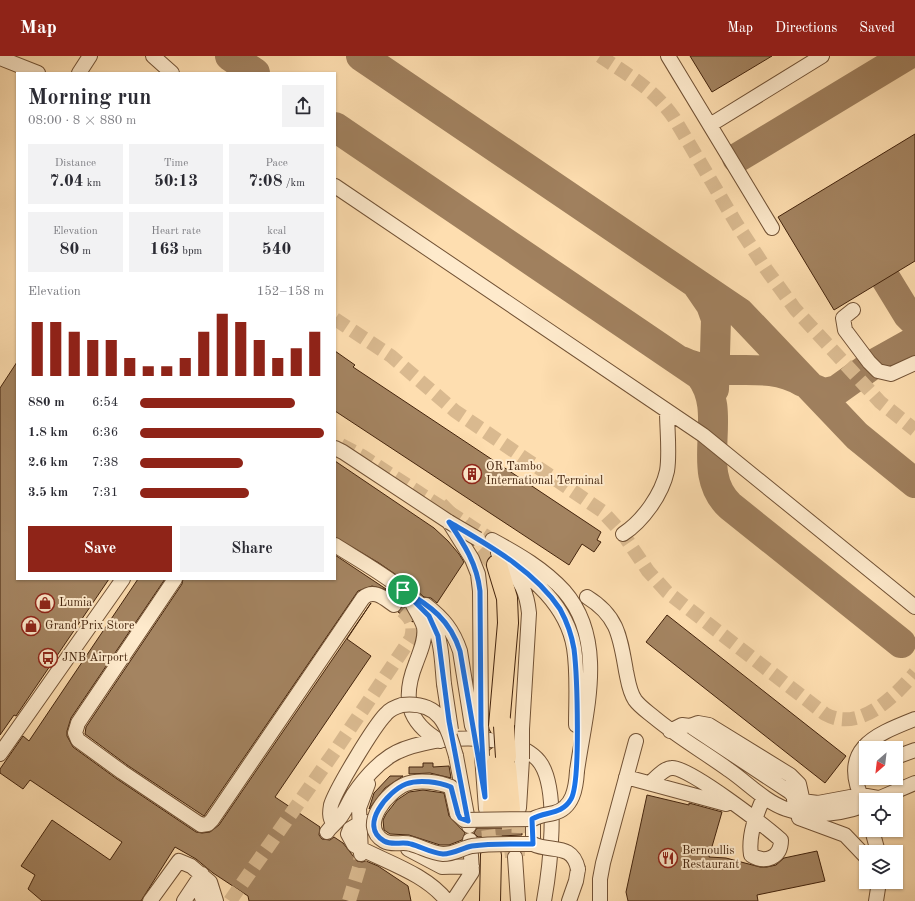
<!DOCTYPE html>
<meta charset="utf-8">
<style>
:root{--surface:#fff;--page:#f2f2f3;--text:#2b2b33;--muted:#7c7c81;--accent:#8f2418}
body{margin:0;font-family:"Old Standard TT",serif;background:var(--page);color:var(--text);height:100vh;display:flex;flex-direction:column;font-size:15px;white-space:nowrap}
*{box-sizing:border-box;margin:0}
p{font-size:13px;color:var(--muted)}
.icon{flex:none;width:22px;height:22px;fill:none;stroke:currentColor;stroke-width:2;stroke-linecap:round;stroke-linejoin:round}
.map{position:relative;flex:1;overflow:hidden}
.panel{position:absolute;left:16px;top:16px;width:320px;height:508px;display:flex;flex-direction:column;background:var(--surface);border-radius:0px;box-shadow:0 1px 3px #0004}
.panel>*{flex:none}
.needle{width:26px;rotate:208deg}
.tools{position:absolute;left:859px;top:685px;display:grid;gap:8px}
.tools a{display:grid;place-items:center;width:44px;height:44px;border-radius:0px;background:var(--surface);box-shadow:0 1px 3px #0004;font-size:20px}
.pin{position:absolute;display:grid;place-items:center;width:34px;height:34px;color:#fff;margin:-17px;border:2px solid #fff;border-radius:50%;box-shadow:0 1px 4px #0007}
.round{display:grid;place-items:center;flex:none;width:42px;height:42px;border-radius:0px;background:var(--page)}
.head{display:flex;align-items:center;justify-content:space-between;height:68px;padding:0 12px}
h1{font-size:22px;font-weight:700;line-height:30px}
.stats{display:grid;grid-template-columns:repeat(3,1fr);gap:6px;height:68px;padding:4px 12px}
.stats div{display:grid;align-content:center;border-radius:0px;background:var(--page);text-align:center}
.stats b{font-size:17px;font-weight:700}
.stats small{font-size:11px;font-weight:400}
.stats p{font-size:11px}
.chart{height:112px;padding:8px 12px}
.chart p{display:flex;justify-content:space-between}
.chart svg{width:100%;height:72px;margin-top:4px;stroke:var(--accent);stroke-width:6}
.cta{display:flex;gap:8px;margin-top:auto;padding:8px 12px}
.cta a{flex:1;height:46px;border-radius:0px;background:var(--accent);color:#fff;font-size:16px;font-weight:700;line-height:46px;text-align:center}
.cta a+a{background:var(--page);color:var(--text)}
ul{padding:0 12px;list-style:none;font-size:13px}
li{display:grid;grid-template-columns:64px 48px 1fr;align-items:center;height:30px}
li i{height:10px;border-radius:5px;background:var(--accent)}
header{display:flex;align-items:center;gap:24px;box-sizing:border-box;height:56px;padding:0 20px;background:var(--accent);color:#fff}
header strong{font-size:19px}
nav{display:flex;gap:22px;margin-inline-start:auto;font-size:14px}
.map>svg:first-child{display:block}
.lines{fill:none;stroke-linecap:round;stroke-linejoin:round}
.taxiway{stroke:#a0805e;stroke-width:30}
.building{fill:#a48461;stroke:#43230c}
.minor-tunnel{stroke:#d9b98f;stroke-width:14;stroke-dasharray:14 7;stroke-linecap:butt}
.highway-tunnel{stroke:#d9b98f;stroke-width:20;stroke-dasharray:20 10;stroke-linecap:butt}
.minor-casing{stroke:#725235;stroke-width:16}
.highway-casing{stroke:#43230c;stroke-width:22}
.minor{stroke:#feeacc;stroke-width:14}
.highway{stroke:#fedeb0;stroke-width:20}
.minor-bridge-casing{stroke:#725235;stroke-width:16;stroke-linecap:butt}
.highway-bridge-casing{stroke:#43230c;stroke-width:22;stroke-linecap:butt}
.minor-bridge{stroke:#feeacc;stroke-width:14}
.highway-bridge{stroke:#fedeb0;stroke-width:20}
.route-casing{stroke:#fff;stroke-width:8}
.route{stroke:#1a73e8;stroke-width:5}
.labels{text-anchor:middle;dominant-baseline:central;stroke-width:4;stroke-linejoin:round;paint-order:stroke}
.poi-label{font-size:12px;fill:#43230c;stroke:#feeacc;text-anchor:start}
</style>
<header>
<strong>Map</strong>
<nav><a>Map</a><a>Directions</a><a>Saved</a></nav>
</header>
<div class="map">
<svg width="915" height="845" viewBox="0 0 915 845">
<rect width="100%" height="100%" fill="#fedeb0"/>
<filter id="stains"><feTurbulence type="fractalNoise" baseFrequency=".005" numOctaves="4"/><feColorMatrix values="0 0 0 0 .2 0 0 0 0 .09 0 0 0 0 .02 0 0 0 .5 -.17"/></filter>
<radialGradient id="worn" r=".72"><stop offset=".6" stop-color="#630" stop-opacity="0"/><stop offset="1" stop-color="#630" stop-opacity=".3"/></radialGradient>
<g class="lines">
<path class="taxiway" d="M230,0L255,17
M361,0L740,257L857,380L915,427
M335,71L700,319C731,358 692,415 730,450L901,587
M737,102L906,0
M886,223L908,259L915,266
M698,230L711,249L716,263L714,333
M681,305C721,325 762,302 803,326
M812,332L824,337L837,334L872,309L915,285"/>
</g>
<path class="building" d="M690,0H772L712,36Z
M915,78V205L834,254L778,161Z
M335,295L355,309L353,311L601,476L597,484L601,486L594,496L582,488L569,509L335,355Z
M17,306V523H109L16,660L14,659L0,679V332Z
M335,405L434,472L448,485L459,498L464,506L437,547L431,542L424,541L408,527L379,507L335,481Z
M335,499L398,541L405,547V553L413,566L398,556L402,550V545L387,534L372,530L358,535L204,760L127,709L85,678L86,671L182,528L183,523H335Z
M138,523H165L71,662L67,675V680L73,691L117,723L196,776L202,777L210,776L219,769L371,547L347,583L371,600L275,741L320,771L319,779L322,783L330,784L334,781L343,787L357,805L362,806L366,805L378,810L408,830L411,845H249L248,840L213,817L196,803L175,791L141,845H42L28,833L35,819L21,810L52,764L110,804L122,786L30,724L23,733L0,717V713L23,680L29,685Z
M667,559L846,700L825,727L646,586Z
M423,707H433V711L449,710L451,722L430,717L409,718V711H423Z
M390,720H403L385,732L369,753L374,737Z
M423,734L444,737L449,760L465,777L462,784L449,789H440L409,779L390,778L384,774L383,764L386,758L397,744L409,736Z
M647,739L689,749V747L722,756L709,801L726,802L760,811H767L776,809L784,802L817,795L825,825L757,839L758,845H628L626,836Z
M477,772H522V779L478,781L474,777Z"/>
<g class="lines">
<path class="minor-tunnel" d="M600,0C628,19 654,33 674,62L736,167L766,213L795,253L880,346L915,374
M335,263L391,300L455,355L602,455L623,478L648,515L667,536L825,658C859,677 894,641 915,617
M341,389L362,400L492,484
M486,753L491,799
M518,798L519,753
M230,845L335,695L411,582C416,565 407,558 394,549
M349,845L359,812L361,798"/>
<path class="highway-tunnel" d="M439,450C458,470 480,487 497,509
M510,753L515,801
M491,799L493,753"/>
<g class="minor-casing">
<path id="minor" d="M153,0L172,17
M668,0L772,172
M0,2L38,17
M79,17L90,0
M710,69L822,0
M335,130L703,379L915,551
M853,254L843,262L845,274L869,306L878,315L891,318L915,307
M335,392L343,396L449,466L472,503L478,518L480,535L481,670
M623,478C643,465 662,438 667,415C670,398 667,373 667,355
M492,484C518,498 544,513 564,535C608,585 585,657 577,715
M335,489C363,507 419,537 433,567C442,585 442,608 444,628
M498,497C532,521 567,549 574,592C578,617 576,644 576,669
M507,510C521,524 527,537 529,557L522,673
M175,523L78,667L75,677L78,684L122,716L201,769L208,768L212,764L363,542C374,532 385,543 394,549
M587,541C618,560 620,581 626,615C628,624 629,635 635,644C640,651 648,656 655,662C678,681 704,696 729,714C748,727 764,745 786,753C812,762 841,758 866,749
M413,549C417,556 422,564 424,571C426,583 420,596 416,607C402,642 407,666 440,685
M426,549C443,562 453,574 460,595L472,670
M690,670L698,667L709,669L790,719L799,728L803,746
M670,675L682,669L690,670L790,736L799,746
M0,698L123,523
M456,700L469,770
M482,700L486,753
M896,701L915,694
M626,721L726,748
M650,727C656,722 664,712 672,712C688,710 766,771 781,784C781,802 765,808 751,799C748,780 756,758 764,741
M794,744L818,747L861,739L878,742
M875,744L915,727
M864,747C838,694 872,680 915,663
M519,752L522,703
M799,762L845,779L866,801
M533,763V788
M369,766L360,767L350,773L348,778L354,789C385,806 425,817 447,845
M333,767C329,761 330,755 331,749C336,733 374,670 386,658C390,653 395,651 402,649
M872,774L878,796
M327,776C331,770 335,768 339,763C345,756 348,747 353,739C363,724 375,710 390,700C421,679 518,672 541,708C559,736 550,812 544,845
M408,793L442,811L472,810
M361,798L359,752L368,728
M515,801L518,845
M197,826L203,845
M150,845L179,805L191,810L210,826L216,845
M184,845L202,818
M453,845L472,816L470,784
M569,845L576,825L578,813
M600,845V823L603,807L636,685
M876,845L879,826"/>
</g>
<g class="highway-casing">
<path id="highway" d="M497,509L507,542L508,567L499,670
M506,711L510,753
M493,753L497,701
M490,845L491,799"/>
</g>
<use href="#minor" class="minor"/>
<use href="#highway" class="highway"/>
<g class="minor-bridge-casing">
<path id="minor-bridge" d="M449,466L478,483
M444,628L451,674
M402,649C440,645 447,669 456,700
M481,670L482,700
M522,703V673
M577,715C576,732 573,752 554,757C546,759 540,759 533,763L464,764L457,758L451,731C439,726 419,723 406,728C388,735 358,770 384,785C393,790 402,785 411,788C422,791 431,797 443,798C454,798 462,792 472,790C492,787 514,788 533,788C551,797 572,786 578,813"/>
</g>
<g class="highway-bridge-casing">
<path id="highway-bridge" d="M504,670L506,701"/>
</g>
<use href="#minor-bridge" class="minor-bridge"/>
<use href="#highway-bridge" class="highway-bridge"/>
</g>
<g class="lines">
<g class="route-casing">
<path id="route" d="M449,466C488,489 534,514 560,553C566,564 572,581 574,593C577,617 581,726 571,743C562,759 546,755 532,763L533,788C514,788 492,787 472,790C462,792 454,798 443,798C431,797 422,791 411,788C402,785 393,790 384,785C358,770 388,735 406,728C419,723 439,726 451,731L458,758L460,762L468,765L449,665L438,580L429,560L403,534C431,550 450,564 460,595L485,741L481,670L480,535C477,508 464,488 449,466Z"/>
</g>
<use href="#route" class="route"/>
</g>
<defs>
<g id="building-ring" transform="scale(1)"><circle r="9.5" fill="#feeacc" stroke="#8f2418" stroke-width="1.5"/><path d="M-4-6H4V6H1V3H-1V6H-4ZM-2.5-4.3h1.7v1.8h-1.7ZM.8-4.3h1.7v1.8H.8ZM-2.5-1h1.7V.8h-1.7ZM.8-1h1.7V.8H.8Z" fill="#8f2418"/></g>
<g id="shop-ring" transform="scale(1)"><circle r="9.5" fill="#feeacc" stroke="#8f2418" stroke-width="1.5"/><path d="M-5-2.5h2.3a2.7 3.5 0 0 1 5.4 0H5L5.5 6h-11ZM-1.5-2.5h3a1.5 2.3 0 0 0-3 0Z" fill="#8f2418"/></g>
<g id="bus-ring" transform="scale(1)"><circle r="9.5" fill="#feeacc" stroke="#8f2418" stroke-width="1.5"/><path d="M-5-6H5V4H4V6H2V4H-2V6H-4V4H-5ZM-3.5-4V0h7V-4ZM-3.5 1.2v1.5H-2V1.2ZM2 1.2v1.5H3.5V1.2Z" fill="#8f2418"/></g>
<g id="restaurant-ring" transform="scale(1)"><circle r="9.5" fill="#feeacc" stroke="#8f2418" stroke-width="1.5"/><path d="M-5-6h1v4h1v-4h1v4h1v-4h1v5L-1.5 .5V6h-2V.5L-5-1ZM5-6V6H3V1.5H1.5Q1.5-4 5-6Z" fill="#8f2418"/></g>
</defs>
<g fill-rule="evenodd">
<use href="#building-ring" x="472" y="418"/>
<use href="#shop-ring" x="45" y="547"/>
<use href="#shop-ring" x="31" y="570"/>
<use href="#bus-ring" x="48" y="602"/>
<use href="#restaurant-ring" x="668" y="802"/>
</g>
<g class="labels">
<g class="poi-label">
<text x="486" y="411">OR Tambo<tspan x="486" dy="14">International Terminal</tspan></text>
<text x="59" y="547">Lumia</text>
<text x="45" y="570">Grand Prix Store</text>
<text x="62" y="602">JNB Airport</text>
<text x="682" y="795">Bernoullis<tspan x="682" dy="14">Restaurant</tspan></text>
</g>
</g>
<rect width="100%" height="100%" filter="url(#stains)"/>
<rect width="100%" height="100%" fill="url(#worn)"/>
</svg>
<div class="tools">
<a><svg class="needle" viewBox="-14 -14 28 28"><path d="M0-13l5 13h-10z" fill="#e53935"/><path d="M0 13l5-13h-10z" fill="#7c7c81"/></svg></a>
<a><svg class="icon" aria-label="locate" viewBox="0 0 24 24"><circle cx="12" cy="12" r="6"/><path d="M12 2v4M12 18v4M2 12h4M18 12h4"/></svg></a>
<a><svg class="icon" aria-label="layers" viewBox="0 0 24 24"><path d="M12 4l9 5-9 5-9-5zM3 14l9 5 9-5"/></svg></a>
</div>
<div class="pin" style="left:403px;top:534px;background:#1e9e55"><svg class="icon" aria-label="arrive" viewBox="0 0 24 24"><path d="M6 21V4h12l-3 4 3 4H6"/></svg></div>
<section class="panel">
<div class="head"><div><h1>Morning run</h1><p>08:00 · 8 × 880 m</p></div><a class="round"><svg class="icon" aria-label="share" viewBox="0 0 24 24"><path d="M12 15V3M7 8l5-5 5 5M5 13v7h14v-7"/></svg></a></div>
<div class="stats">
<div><p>Distance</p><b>7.04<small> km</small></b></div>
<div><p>Time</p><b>50:13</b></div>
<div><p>Pace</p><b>7:08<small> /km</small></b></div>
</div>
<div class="stats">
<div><p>Elevation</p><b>80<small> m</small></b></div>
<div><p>Heart rate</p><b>163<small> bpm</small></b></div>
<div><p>kcal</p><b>540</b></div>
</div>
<div class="chart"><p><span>Elevation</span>152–158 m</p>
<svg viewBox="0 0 160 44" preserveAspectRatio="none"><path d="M5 44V11M15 44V11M25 44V17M35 44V22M45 44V22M55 44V33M65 44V38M75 44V38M85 44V33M95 44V17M105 44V6M115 44V11M125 44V22M135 44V33M145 44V27M155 44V17"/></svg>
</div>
<ul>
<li><b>880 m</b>6:54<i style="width:84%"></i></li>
<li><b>1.8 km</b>6:36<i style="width:100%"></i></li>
<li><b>2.6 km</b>7:38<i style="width:56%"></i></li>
<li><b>3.5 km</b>7:31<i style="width:59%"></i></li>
</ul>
<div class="cta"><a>Save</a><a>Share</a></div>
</section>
</div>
